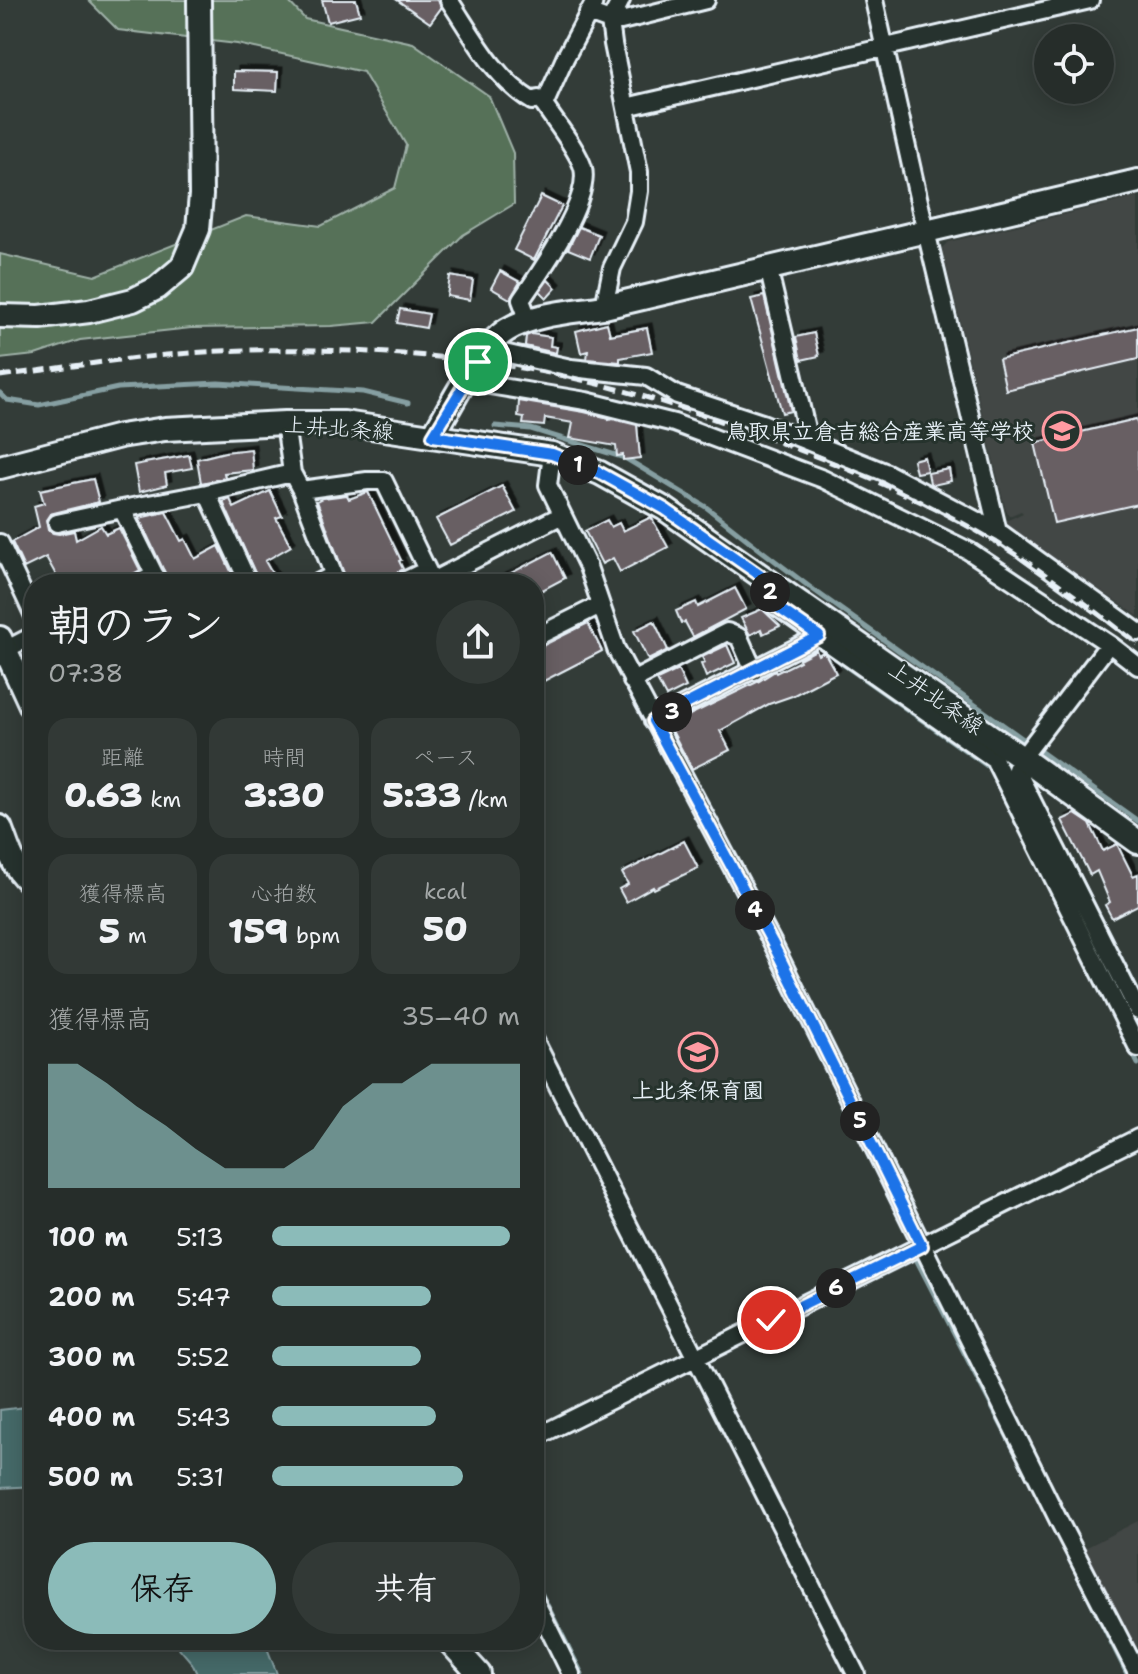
<!DOCTYPE html>
<html lang="ja">
<meta charset="utf-8">
<style>
:root{--surface:#262d2a;--page:#323936;--text:#f1f3f6;--muted:#a4a8a8;--line:#424947;--accent:#8bbbb9}
body{margin:0;font-family:"Shantell Sans","Klee One",sans-serif;background:var(--page);color:var(--text);height:100vh;display:flex;flex-direction:column;font-size:30px;white-space:nowrap}
*{box-sizing:border-box;margin:0}
p{font-size:26px;color:var(--muted)}
.icon{flex:none;width:44px;height:44px;fill:none;stroke:currentColor;stroke-width:2;stroke-linecap:round;stroke-linejoin:round}
.map{position:relative;flex:1;overflow:hidden}
.drawer{position:absolute;left:24px;top:574px;width:520px;height:1076px;display:flex;flex-direction:column;background:var(--surface);border-radius:32px;box-shadow:0 4px 20px #0003,0 0 0 2px var(--line)}
.drawer>*{flex:none}
.controls{position:absolute;left:1034px;top:24px;display:grid;gap:16px}
.controls a{display:grid;place-items:center;width:80px;height:80px;border-radius:50%;background:var(--surface);box-shadow:0 4px 20px #0003,0 0 0 2px var(--line);font-size:40px}
.pin{position:absolute;display:grid;place-items:center;width:68px;height:68px;color:#fff;margin:-34px;border:4px solid #fff;border-radius:50%;box-shadow:0 2px 8px #0007}
.km{position:absolute;width:40px;height:40px;margin:-20px;border-radius:50%;background:#222;color:#fff;font-size:22px;line-height:40px;text-align:center}
.round{display:grid;place-items:center;flex:none;width:84px;height:84px;border-radius:42px;background:var(--page)}
.summary{display:flex;align-items:center;justify-content:space-between;height:136px;padding:0 24px}
h1{font-size:44px;font-weight:800;line-height:60px}
.stats{display:grid;grid-template-columns:repeat(3,1fr);gap:12px;height:136px;padding:8px 24px}
.stats div{display:grid;align-content:center;border-radius:20px;background:var(--page);text-align:center}
.stats b{font-size:34px;font-weight:800}
.stats small{font-size:22px;font-weight:400}
.stats p{font-size:22px}
.chart{height:224px;padding:16px 24px}
.chart p{display:flex;justify-content:space-between}
.chart svg{width:100%;height:144px;margin-top:8px;fill:var(--accent);opacity:.7}
.primary-button{display:flex;gap:16px;margin-top:auto;padding:16px 24px}
.primary-button a{flex:1;height:92px;border-radius:48px;background:var(--accent);color:#111;font-size:32px;font-weight:800;line-height:92px;text-align:center}
.primary-button a+a{background:var(--page);color:var(--text)}
ul{padding:0 24px;list-style:none;font-size:26px}
li{display:grid;grid-template-columns:128px 96px 1fr;align-items:center;height:60px}
li i{height:20px;border-radius:10px;background:var(--accent)}
.map>svg:first-child{display:block}
.built{fill:#434645}
.green{fill:#567158;stroke:#9fb1a8;stroke-width:2}
.water{fill:#456968;stroke:#869fa2;stroke-width:2}
.lines{fill:none;stroke-linecap:round;stroke-linejoin:round}
.stream{stroke:#869fa2;stroke-width:5}
.building{fill:#675e64;stroke:#e8f1f8;stroke-width:2;filter:url(#shadow)}
.street-casing{stroke:#e8f1f8;stroke-width:22}
.secondary-casing{stroke:#e8f1f8;stroke-width:28}
.street{stroke:#26332d;stroke-width:16}
.secondary{stroke:#26332d;stroke-width:22}
.rail{stroke:#e8f1f8;stroke-width:5;stroke-dasharray:12 6;stroke-linecap:butt}
.route-casing{stroke:#fff;stroke-width:16}
.route{stroke:#1a73e8;stroke-width:10}
.labels{text-anchor:middle;dominant-baseline:central;stroke-width:6;stroke-linejoin:round;paint-order:stroke}
.street-label{font-size:22px;fill:#e8f1f8;stroke:#26332d}
.poi-label{font-size:22px;font-weight:bold;fill:#e8f1f8;stroke:#26332d;text-anchor:end}
</style>
<div class="map">
<svg width="1138" height="1674" viewBox="0 0 1138 1674">
<defs>
<filter id="shadow"><feDropShadow dx="4.5" dy="-4.5" stdDeviation="0" flood-color="#0009"/></filter>
</defs>
<rect width="100%" height="100%" fill="#333c38"/>
<filter id="ink" filterUnits="userSpaceOnUse"><feTurbulence type="fractalNoise" baseFrequency=".0125" numOctaves="2"/><feDisplacementMap in="SourceGraphic" scale="16" xChannelSelector="R" yChannelSelector="G"/><feConvolveMatrix kernelMatrix="1 2 1 2 8 2 1 2 1" color-interpolation-filters="sRGB"/></filter>
<g filter="url(#ink)">
<path class="built" d="M1138,197V616L1007,527L1006,521L1023,513L1021,511L1009,516L1005,508L942,248L948,242Z
M1138,1521V1659L1083,1549Z"/>
<path class="green" d="M88,0H287L305,19L413,43L489,96L513,153L514,204L463,235L376,322L331,326L191,328L80,340L35,355L0,359V254L95,276L246,216L321,226L395,188L406,145L363,72L237,44L118,30Z"/>
<path class="water" d="M34,1406V1486L0,1488V1410Z
M179,1640H264L277,1674H197L192,1663L179,1648Z"/>
<g class="lines">
<path class="stream" d="M0,393L7,400L39,405L118,388L218,383L363,392L408,403
M495,426L531,429L625,458L706,507L762,551L811,588L1138,821
M820,648L990,768L993,775
M1064,846L1138,992
M1124,1002L1138,1030
M1130,1048L1138,1064
M915,1257L1028,1477
M734,1451L805,1592
M1065,1550L1127,1674
M534,1579L582,1674"/>
</g>
<path class="building" d="M322,0H356L360,14L328,22Z
M397,0H438L441,8L430,23Z
M234,71L278,72L277,91L234,89Z
M541,196L562,206L534,260L514,250Z
M579,227L599,235L590,258L568,249Z
M500,271L520,282L510,299L491,288Z
M450,276L473,280L470,300L447,296Z
M548,280L556,288L547,298L540,291Z
M764,296L791,411L782,413L751,299Z
M400,309L429,314L426,328L397,323Z
M607,323L610,335L647,328L652,352L620,358V362L587,359L588,351L581,353L576,331Z
M1138,327V359L1006,390L999,359Z
M814,333L819,356L801,360L796,337Z
M531,334L551,337L550,346L557,347L556,353L525,346L526,336Z
M519,401L584,412L609,418V420L613,419L637,425L640,458L623,460V455L617,456L616,446L570,438L573,423L545,418L544,426L523,424L524,418L518,417Z
M1136,419L1138,426V504L1054,523L1035,443Z
M251,449L253,470L224,473L225,478L201,483L197,459L225,452Z
M189,455L192,468L165,473L167,485L139,492L134,465Z
M924,457L927,471L916,473L913,460Z
M949,469L951,481L933,485L930,483L928,473Z
M93,479L99,502L50,514L46,520L48,530L53,533L59,534L74,531L76,540L101,526L106,534L119,528L140,570L128,577L126,584H61L46,557L24,568L12,542L39,527L34,506L44,503L40,490Z
M502,486L516,512L450,545L436,519Z
M270,491L282,516L276,518L291,546L265,561L278,584H260L223,502L230,499L234,508Z
M368,492L401,560L399,561L403,569L389,577L387,584H348L317,501L323,498L347,495L349,499Z
M166,512L181,541L185,539L195,559L219,546L237,584H170L139,518Z
M651,517L668,547L620,572L613,558L602,564L585,531L607,520L611,527L619,523L623,531Z
M552,552L565,578L535,594L534,584H490Z
M735,588L746,609L693,637L685,622L681,623L676,611L696,602L698,607Z
M762,609L780,626L763,634L761,629L750,635L741,618Z
M654,621L668,650L648,660L634,631Z
M588,623L602,651L534,686V650Z
M727,645L735,663L706,677L701,664L705,663L702,657Z
M816,650L818,655L823,652L826,655L836,673L792,696L769,704L720,731L730,750L692,769L669,725L759,681L775,671L776,673L800,661L799,659Z
M678,670L686,687L666,697L657,680Z
M1075,814L1090,824L1103,851L1117,844L1133,876L1138,874V905L1112,918L1105,905L1110,902L1097,871L1090,875L1062,820Z
M684,841L698,868L654,889L653,887L626,902L619,889L628,884L622,873Z"/>
<g class="lines">
<g class="street-casing">
<path id="street" d="M449,0C473,36 494,78 532,101L538,99L544,105C555,122 578,150 583,168C591,201 540,273 521,300L529,321
M874,0L920,206L998,532
M588,13L610,21H621L706,0
M544,105L565,58L593,5L594,0
M626,107L1090,0
M768,267L809,441
M604,307L612,268L634,222L639,191V172L613,44L610,21L621,0
M486,349L571,368L646,376L677,395L762,423L887,473L1002,534L1138,632
M465,381L586,401L674,423L823,479L969,551L1112,646L1138,666
M285,423L292,473L301,490L337,584
M552,454L548,485L588,567L616,649L772,942L1059,1521L1138,1674
M301,490L367,481H384L434,584
M207,493L249,584
M57,523L122,509
M0,543L34,616
M432,581L562,515
M771,583L770,602L994,759L1138,1048
M137,584L155,575
M159,584L122,509L207,493L292,473
M316,584L333,575
M398,584L427,570
M534,638L600,605
M1109,644L1022,758L1016,769L1138,1011
M5,650L34,635
M632,681L727,632L739,637L754,671
M653,721L819,636
M534,1039L856,1674
M534,1438L1138,1138
M534,1599L571,1674"/>
</g>
<g class="secondary-casing">
<path id="secondary" d="M0,316L40,317L89,311L133,300L157,288L182,267L198,229L201,195L199,0
M433,436C450,407 480,346 507,330C535,313 573,312 604,307L1138,181
M0,467L120,436L165,429L285,423H344L552,454L600,473L665,509L1022,758L1138,842
M0,638L34,712
M0,827C8,847 14,874 34,885
M448,1640L479,1674"/>
</g>
<use href="#street" class="street"/>
<use href="#secondary" class="secondary"/>
<path class="rail" d="M0,376C82,365 164,352 247,350C355,348 467,355 573,378C644,394 713,418 781,443C843,466 905,492 964,524C1026,557 1082,601 1138,644"/>
</g>
</g>
<g class="lines" filter="url(#ink)">
<g class="route-casing">
<path id="route" d="M478,362L433,436L552,454L600,473L665,509L771,583L770,602L819,636L653,721L772,942L922,1246L771,1320"/>
</g>
<use href="#route" class="route"/>
</g>
<defs>
<g id="school-ring" transform="scale(2)"><circle r="9.5" fill="#26332d" stroke="#ff9aa2" stroke-width="1.5"/><path d="M0-5L7-2L0 1L-7-2ZM-4 1L0 2.5L4 1V4Q0 6-4 4Z" fill="#ff9aa2"/></g>
</defs>
<g fill-rule="evenodd">
<use href="#school-ring" x="1062" y="431"/>
<use href="#school-ring" x="698" y="1052"/>
</g>
<g class="labels">
<g class="street-label">
<text transform="translate(339 428) rotate(4)">上井北条線</text>
<text transform="translate(936 698) rotate(35)">上井北条線</text>
</g>
<g class="poi-label">
<text x="1034" y="431">鳥取県立倉吉総合産業高等学校</text>
<text x="698" y="1090" text-anchor="middle">上北条保育園</text>
</g>
</g>
</svg>
<div class="controls">
<a><svg class="icon" aria-label="locate" viewBox="0 0 24 24"><circle cx="12" cy="12" r="6"/><path d="M12 2v4M12 18v4M2 12h4M18 12h4"/></svg></a>
</div>
<div class="pin" style="left:478px;top:362px;background:#1e9e55"><svg class="icon" aria-label="arrive" viewBox="0 0 24 24"><path d="M6 21V4h12l-3 4 3 4H6"/></svg></div>
<div class="pin" style="left:771px;top:1320px;background:#d93025"><svg class="icon" aria-label="check" viewBox="0 0 24 24"><path d="M5 12l5 5 9-10"/></svg></div>
<b class="km" style="left:578px;top:465px">1</b>
<b class="km" style="left:770px;top:592px">2</b>
<b class="km" style="left:672px;top:712px">3</b>
<b class="km" style="left:755px;top:910px">4</b>
<b class="km" style="left:860px;top:1121px">5</b>
<b class="km" style="left:836px;top:1288px">6</b>
<section class="drawer">
<div class="summary"><div><h1>朝のラン</h1><p>07:38</p></div><a class="round"><svg class="icon" aria-label="share" viewBox="0 0 24 24"><path d="M12 15V3M7 8l5-5 5 5M5 13v7h14v-7"/></svg></a></div>
<div class="stats">
<div><p>距離</p><b>0.63<small> km</small></b></div>
<div><p>時間</p><b>3:30</b></div>
<div><p>ペース</p><b>5:33<small> /km</small></b></div>
</div>
<div class="stats">
<div><p>獲得標高</p><b>5<small> m</small></b></div>
<div><p>心拍数</p><b>159<small> bpm</small></b></div>
<div><p>kcal</p><b>50</b></div>
</div>
<div class="chart"><p><span>獲得標高</span>35–40 m</p>
<svg viewBox="0 0 160 44" preserveAspectRatio="none"><path d="M0 44V6L10 6L20 12L30 19L40 25L50 32L60 38L70 38L80 38L90 32L100 19L110 12L120 12L130 6L140 6L150 6L160 6V44z"/></svg>
</div>
<ul>
<li><b>100 m</b>5:13<i style="width:96%"></i></li>
<li><b>200 m</b>5:47<i style="width:64%"></i></li>
<li><b>300 m</b>5:52<i style="width:60%"></i></li>
<li><b>400 m</b>5:43<i style="width:66%"></i></li>
<li><b>500 m</b>5:31<i style="width:77%"></i></li>
</ul>
<div class="primary-button"><a>保存</a><a>共有</a></div>
</section>
</div>
